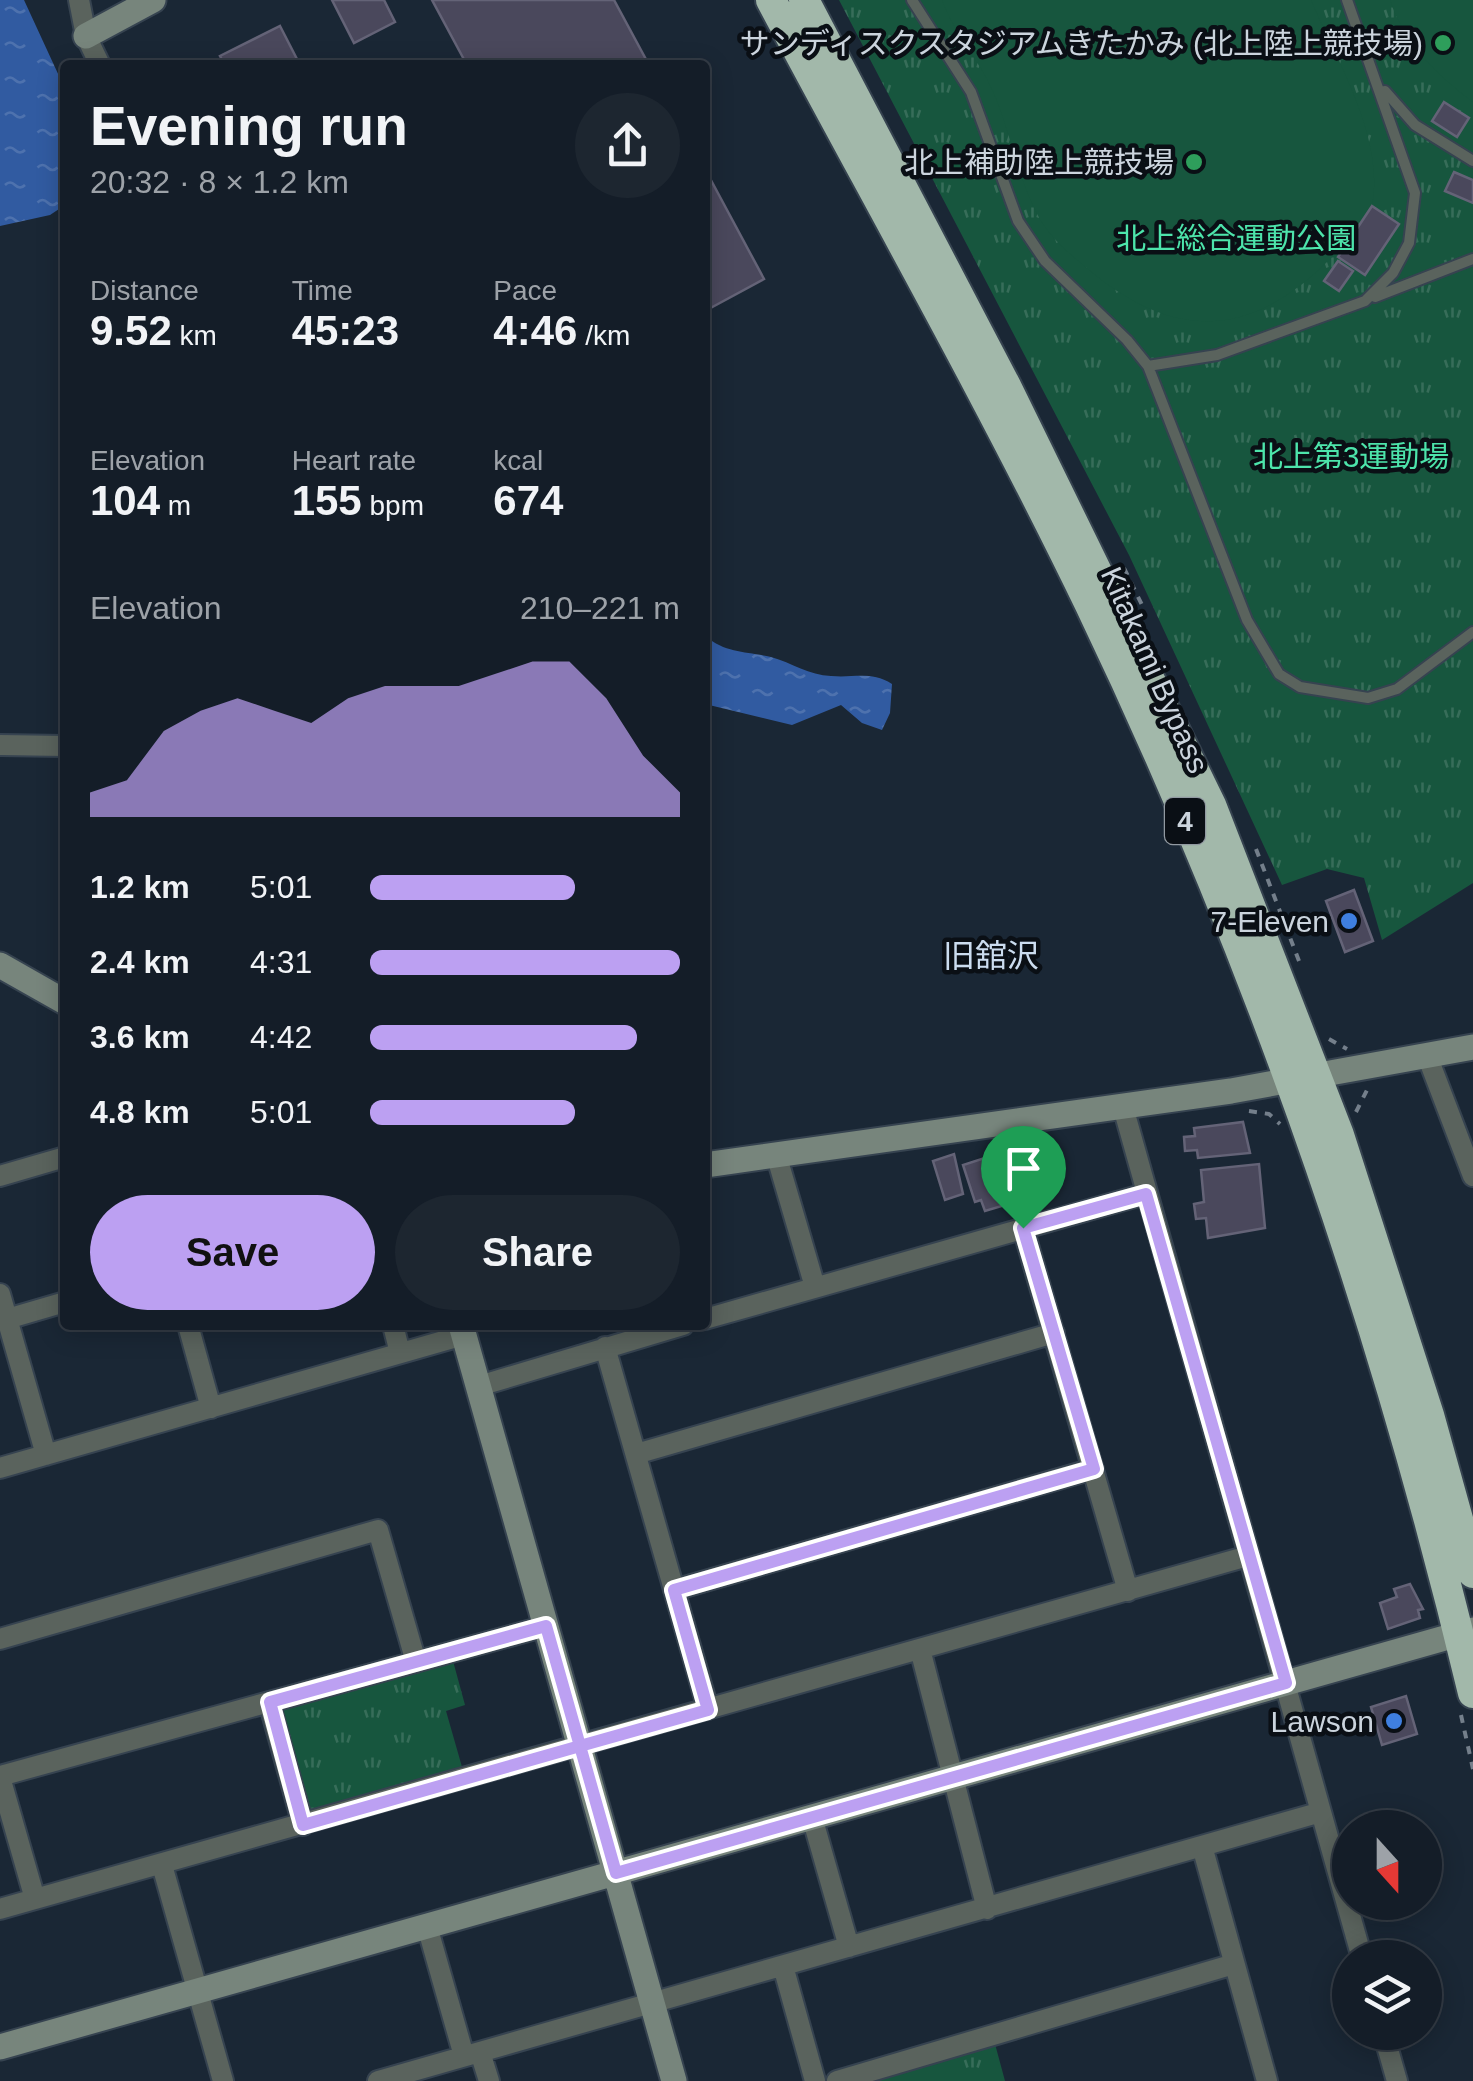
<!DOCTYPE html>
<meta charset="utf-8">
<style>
:root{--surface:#141d28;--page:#1d2630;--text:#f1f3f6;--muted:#9da2a8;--line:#333b45;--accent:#bca0f2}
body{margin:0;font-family:Helvetica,"Noto Sans JP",sans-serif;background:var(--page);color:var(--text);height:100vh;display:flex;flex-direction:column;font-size:38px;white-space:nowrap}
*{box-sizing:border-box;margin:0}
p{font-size:32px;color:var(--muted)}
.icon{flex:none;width:55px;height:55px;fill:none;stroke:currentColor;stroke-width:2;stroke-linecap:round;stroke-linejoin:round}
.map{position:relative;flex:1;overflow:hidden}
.drawer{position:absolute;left:60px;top:60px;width:650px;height:1270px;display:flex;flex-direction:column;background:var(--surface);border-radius:10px;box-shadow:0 5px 25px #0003,0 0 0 2px var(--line)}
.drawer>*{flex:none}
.needle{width:65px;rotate:159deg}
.tools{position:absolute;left:1332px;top:1810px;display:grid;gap:20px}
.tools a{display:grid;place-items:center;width:110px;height:110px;border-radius:50%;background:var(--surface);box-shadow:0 5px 25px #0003,0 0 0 2px var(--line);font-size:50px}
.pin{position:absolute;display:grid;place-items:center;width:85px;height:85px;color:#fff;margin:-102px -42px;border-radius:50% 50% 50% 0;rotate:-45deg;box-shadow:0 0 10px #0007}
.pin .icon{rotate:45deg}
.round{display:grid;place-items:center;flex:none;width:105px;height:105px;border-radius:52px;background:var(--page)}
.head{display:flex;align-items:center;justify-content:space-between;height:170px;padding:0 30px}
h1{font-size:55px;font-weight:800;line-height:75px}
.stats{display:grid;grid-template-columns:repeat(3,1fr);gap:15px;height:170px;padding:10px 30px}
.stats div{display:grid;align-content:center}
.stats b{font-size:42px;font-weight:800}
.stats small{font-size:28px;font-weight:400}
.stats p{font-size:28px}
.chart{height:280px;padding:20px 30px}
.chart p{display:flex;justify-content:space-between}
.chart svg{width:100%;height:180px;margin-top:10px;fill:var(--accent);opacity:.7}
.button{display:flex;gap:20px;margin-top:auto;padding:20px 30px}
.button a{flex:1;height:115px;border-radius:60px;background:var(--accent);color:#111;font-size:40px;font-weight:800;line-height:115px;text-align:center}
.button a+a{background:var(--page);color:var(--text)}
ul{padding:0 30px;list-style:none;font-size:32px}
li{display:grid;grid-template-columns:160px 120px 1fr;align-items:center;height:75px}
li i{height:25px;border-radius:12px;background:var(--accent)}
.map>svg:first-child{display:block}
.park{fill:url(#park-tufts)}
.pitch{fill:#17563e}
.water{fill:url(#water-ripples)}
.building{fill:#4a485c;stroke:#646377;stroke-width:2.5}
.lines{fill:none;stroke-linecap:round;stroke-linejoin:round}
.lane-casing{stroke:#364350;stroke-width:14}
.street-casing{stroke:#364350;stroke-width:24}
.secondary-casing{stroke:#364350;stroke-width:29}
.highway-casing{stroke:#364350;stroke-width:34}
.path{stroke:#747f8b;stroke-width:4;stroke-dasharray:8 8;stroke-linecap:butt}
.lane{stroke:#5a635d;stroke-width:10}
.street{stroke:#5a635d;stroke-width:20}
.secondary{stroke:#77857c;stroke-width:25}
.highway{stroke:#a2b8aa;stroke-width:30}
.route-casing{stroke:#fff;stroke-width:20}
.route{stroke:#bca0f2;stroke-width:12}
.leisure-dot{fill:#2e9e5b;stroke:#0a0f15;stroke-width:4}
.shop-dot{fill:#3f7fe0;stroke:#0a0f15;stroke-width:4}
.labels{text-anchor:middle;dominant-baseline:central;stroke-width:9;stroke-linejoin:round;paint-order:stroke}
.shield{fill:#0a0f15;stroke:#9199a1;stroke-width:2.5}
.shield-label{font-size:28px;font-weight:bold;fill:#cbd4dd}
.poi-label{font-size:30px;fill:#cbd4dd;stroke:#0a0f15;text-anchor:end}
.park-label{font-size:30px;fill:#4de4ab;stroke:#0a0f15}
.street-label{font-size:30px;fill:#cbd4dd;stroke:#0a0f15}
.neighbourhood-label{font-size:32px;fill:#cbdcef;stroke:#0a0f15}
</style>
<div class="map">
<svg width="1473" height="2081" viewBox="0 0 1473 2081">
<defs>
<pattern id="park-tufts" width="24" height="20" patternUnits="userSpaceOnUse" patternTransform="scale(2.5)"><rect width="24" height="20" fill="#17563e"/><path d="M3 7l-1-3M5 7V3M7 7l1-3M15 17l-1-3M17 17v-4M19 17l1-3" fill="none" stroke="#376d59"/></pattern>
<pattern id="water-ripples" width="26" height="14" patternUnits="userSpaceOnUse" patternTransform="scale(2.5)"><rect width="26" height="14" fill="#315ba1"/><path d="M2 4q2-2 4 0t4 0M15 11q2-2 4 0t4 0" fill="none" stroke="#4e72ae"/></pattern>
</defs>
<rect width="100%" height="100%" fill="#1a2735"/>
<path class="park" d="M839,0H1473V883L1382,940L1364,878L1327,869L1282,885L1129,555Z
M453,1661L465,1705L446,1711L464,1774L317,1815L305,1807L281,1717L285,1708Z
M995,2044L1005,2081H870Z"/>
<path class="pitch" d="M942,0H1311C1337,62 1385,137 1372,206L1399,224L1365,275L1334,255C1257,335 1181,344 1094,274C1077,260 1053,241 1041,221C1014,173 1010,123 987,79C972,52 953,30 942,0Z
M1390,0H1473V102C1438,76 1404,43 1390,0Z"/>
<path class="water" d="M0,0H24L65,89V205L50,215L0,226Z
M705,636C727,654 746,651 771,657C792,663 809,675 831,676C855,678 871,671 892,684L890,713L882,730L862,723L841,705L792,725L705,704Z"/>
<path class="building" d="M332,0H384L395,22L354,43Z
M432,0H614L649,65H467Z
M280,26L300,65H225L220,56Z
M1444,102L1469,118L1457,137L1432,121Z
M705,169L764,279L705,311Z
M1454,172L1473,180V203L1445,191Z
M1372,206L1399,224L1365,275L1338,257Z
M1338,261L1353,271L1339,291L1324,281Z
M1354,890L1373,941L1345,952L1326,901Z
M1243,1122L1250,1153L1198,1158L1197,1150L1185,1151L1184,1137L1195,1136L1194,1128Z
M954,1154L963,1194L945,1200L933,1161Z
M997,1154L1012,1203L985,1211L981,1200L975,1202L963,1165Z
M1259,1164L1265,1228L1208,1238L1206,1218L1196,1219L1194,1204L1204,1202L1201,1170Z
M1410,1584L1423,1609L1418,1610L1420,1618L1388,1629L1380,1603L1397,1597L1394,1589Z
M1406,1696L1417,1734L1382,1745L1371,1707Z"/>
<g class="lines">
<g class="lane-casing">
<path id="lane" d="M912,0L971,92L1018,221L1045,261L1127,340L1148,366L1247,620L1279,674L1300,687L1368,698L1397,689L1473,632
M1385,91L1415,125L1473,161
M1375,297L1473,259
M1148,366L1217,355L1365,301L1393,273L1409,243L1415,193L1347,0"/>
</g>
<g class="street-casing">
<path id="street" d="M79,0L86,36L100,65
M0,745L65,746
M1428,1058L1473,1176
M1123,1107L1362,1958
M776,1154L815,1287
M0,1176L65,1157
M1023,1228L1128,1591
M0,1294L46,1455
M7,1319L65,1302
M705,1319L1145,1194
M188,1325L211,1408
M393,1325L400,1353
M605,1347L708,1709
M479,1386L683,1325
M636,1454L1054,1333
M0,1468L464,1335
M674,1590L1093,1469
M0,1639L378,1530L416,1662
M920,1649L987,1909
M269,1702L303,1825
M0,1776L546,1626
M0,1777L35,1899
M812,1817L849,1947
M1202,1846L1267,2081
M162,1865L223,2081
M0,1909L1248,1556
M427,1926L464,2056
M783,1966L815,2081
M1383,2032L1397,2081
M480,2052L489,2081
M378,2081L1321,1812
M837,2081L1234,1964"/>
</g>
<g class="secondary-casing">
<path id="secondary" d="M86,36L153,0
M0,965L65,1002
M705,1165L1231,1091L1473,1047
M461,1325L674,2081
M0,2047L1473,1630"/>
</g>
<g class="highway-casing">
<path id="highway" d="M771,0C878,201 991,400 1090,605C1256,951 1384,1320 1473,1693
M804,0L1007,388L1211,805L1339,1135L1429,1415L1473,1573"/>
</g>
<path class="path" d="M1124,568L1142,605
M1256,849L1299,961
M1329,1039L1347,1049
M1249,1111L1269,1114L1280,1124
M1356,1112L1367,1090
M1461,1715L1473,1769"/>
<use href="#lane" class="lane"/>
<use href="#street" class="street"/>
<use href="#secondary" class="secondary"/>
<use href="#highway" class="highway"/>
</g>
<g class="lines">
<g class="route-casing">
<path id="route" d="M1023,1228L1094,1469L674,1590L708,1710L580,1746L546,1626L270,1702L303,1825L580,1746L616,1873L1286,1683L1146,1194L1023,1228"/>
</g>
<use href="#route" class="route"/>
</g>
<g class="leisure-dot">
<circle cx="1443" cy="43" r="10"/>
<circle cx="1194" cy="162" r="10"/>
</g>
<g class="shop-dot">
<circle cx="1349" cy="921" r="10"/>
<circle cx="1394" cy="1721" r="10"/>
</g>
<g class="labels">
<rect class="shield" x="1165" y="798" width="40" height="46" rx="8"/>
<g class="shield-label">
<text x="1185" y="821">4</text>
</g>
<g class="poi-label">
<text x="1423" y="43">サンディスクスタジアムきたかみ (北上陸上競技場)</text>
<text x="1174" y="162">北上補助陸上競技場</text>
<text x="1329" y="921">7-Eleven</text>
<text x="1374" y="1721">Lawson</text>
</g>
<g class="park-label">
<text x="1236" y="238">北上総合運動公園</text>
<text x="1351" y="456">北上第3運動場</text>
</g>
<g class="street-label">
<text transform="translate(1155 670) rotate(66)">Kitakami Bypass</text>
</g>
<g class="neighbourhood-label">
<text x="991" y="956">旧舘沢</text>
</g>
</g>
</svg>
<div class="tools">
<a><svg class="needle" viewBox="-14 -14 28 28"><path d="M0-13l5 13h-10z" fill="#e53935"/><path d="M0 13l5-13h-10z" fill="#9da2a8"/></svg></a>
<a><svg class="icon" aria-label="layers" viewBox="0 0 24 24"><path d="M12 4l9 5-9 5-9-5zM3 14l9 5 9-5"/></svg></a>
</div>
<div class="pin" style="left:1023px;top:1228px;background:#1e9e55"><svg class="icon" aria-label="arrive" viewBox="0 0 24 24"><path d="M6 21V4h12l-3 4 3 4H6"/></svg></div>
<section class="drawer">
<div class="head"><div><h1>Evening run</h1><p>20:32 · 8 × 1.2 km</p></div><a class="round"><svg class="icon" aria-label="share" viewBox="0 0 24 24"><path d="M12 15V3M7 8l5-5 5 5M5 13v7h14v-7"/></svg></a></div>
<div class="stats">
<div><p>Distance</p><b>9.52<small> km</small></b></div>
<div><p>Time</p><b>45:23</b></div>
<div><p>Pace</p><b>4:46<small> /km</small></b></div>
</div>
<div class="stats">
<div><p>Elevation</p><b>104<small> m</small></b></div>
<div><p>Heart rate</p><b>155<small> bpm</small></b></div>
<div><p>kcal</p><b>674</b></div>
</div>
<div class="chart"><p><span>Elevation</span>210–221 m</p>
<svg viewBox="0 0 160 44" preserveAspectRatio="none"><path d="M0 44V38L10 35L20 23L30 18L40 15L50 18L60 21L70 15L80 12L90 12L100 12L110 9L120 6L130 6L140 15L150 29L160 38V44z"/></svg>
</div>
<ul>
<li><b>1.2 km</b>5:01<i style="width:66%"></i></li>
<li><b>2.4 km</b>4:31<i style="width:100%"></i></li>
<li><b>3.6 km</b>4:42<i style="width:86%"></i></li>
<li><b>4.8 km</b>5:01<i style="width:66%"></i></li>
</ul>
<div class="button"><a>Save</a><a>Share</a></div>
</section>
</div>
